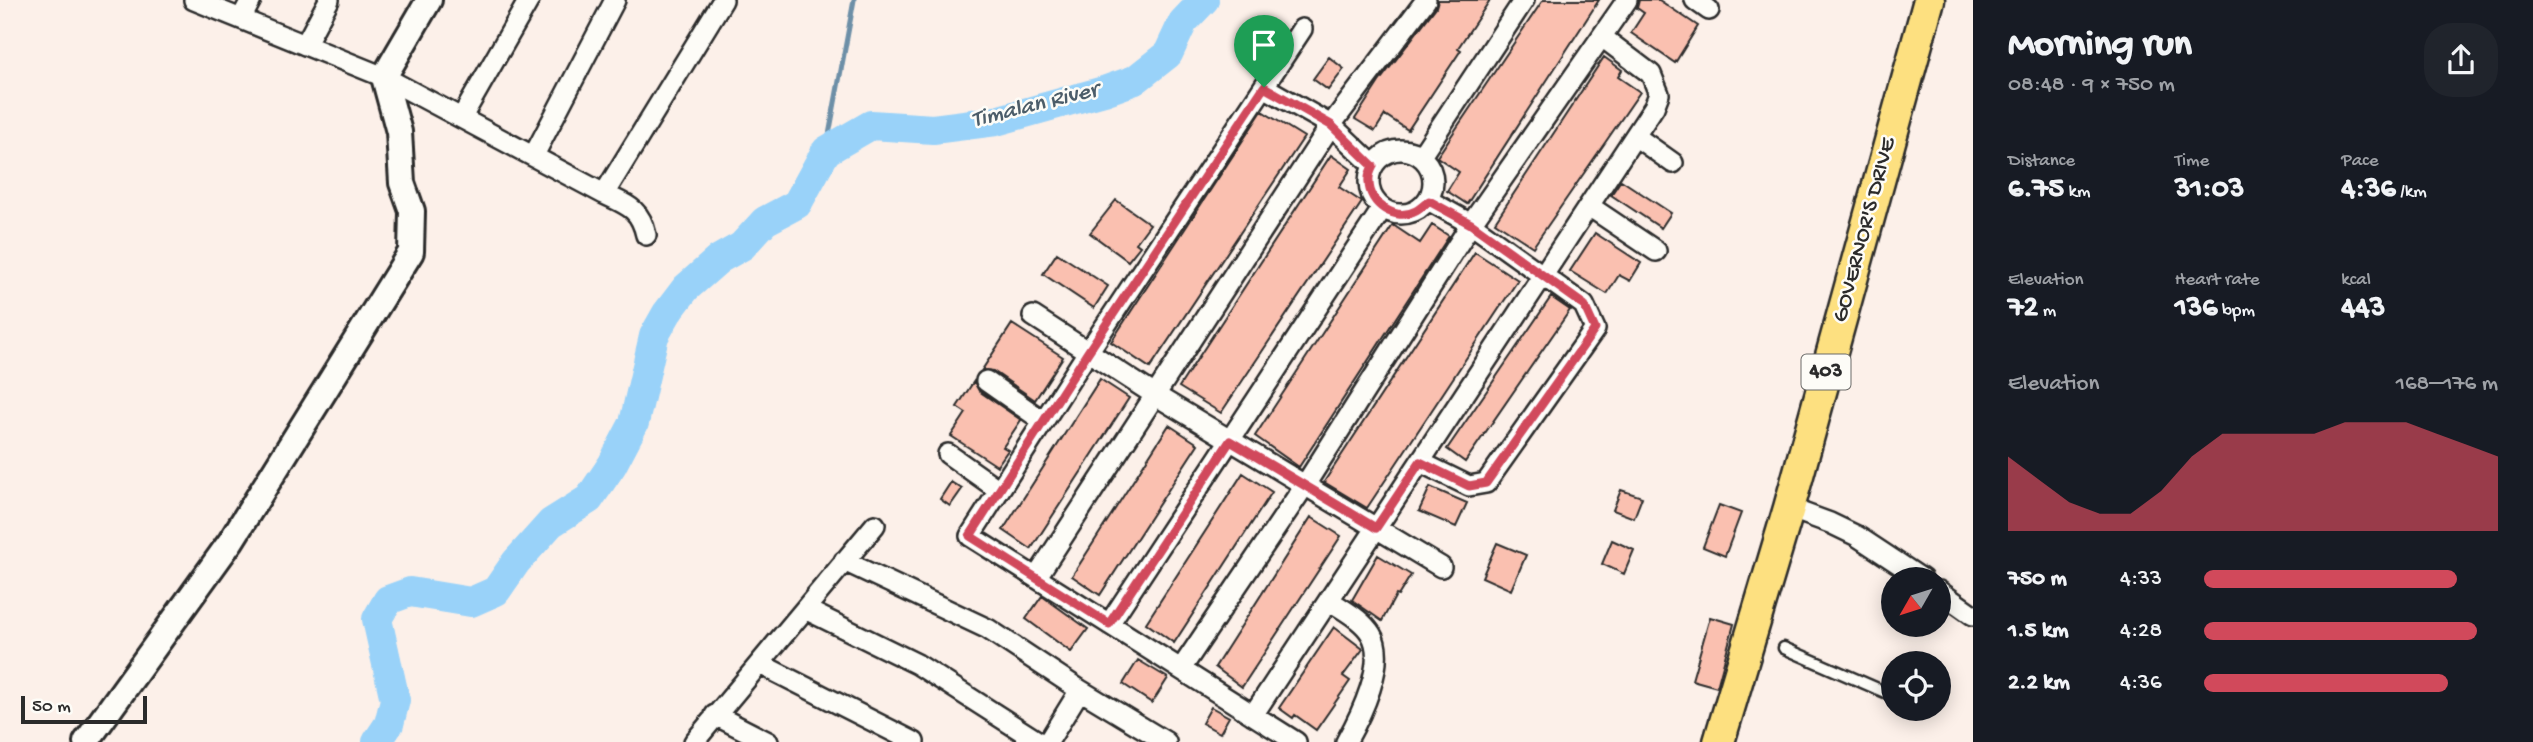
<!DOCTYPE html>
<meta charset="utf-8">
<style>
:root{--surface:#171b24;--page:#20242c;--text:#f1f3f6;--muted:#9ea1a6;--accent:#d1495b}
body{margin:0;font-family:"Gochi Hand",sans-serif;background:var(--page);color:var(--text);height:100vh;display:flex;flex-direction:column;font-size:26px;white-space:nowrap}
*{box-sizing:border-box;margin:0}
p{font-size:23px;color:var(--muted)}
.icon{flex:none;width:38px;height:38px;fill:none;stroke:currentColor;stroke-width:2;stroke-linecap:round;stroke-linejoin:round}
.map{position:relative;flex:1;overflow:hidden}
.sheet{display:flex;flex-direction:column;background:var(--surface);width:560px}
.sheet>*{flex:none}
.needle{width:46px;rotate:231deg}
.controls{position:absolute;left:1881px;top:567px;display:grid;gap:14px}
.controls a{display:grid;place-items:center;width:70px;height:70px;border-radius:50%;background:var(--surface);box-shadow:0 4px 18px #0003;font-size:35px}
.scale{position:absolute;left:21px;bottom:18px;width:126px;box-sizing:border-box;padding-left:7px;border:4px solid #2b2b2b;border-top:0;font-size:19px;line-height:24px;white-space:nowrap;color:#2b2b2b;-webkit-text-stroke:5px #fdfcf7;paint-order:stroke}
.pin{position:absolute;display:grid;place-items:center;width:60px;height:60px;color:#fff;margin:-72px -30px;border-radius:50% 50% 50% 0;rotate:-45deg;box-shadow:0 0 7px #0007}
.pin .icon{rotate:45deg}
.round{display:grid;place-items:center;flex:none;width:74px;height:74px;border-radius:28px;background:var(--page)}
.headline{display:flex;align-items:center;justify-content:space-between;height:119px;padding:0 35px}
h1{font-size:38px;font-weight:700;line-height:52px}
.stats{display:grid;grid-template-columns:repeat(3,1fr);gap:10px;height:119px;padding:7px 35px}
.stats div{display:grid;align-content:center}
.stats b{font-size:30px;font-weight:700}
.stats small{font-size:19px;font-weight:400}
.stats p{font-size:19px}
.chart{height:196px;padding:14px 35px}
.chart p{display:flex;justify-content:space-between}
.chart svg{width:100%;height:126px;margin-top:7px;fill:var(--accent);opacity:.7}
ul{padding:0 35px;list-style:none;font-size:23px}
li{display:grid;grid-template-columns:112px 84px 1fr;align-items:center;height:52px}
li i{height:18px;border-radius:9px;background:var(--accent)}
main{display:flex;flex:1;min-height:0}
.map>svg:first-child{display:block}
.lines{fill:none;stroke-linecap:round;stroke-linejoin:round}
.stream{stroke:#6d8fa7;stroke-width:5}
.river{stroke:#99d2f9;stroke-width:30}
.building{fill:#fac0b0;stroke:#2b2b2b;stroke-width:2}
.service-casing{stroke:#2b2b2b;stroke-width:15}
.minor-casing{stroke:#2b2b2b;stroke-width:24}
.tertiary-casing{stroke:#2b2b2b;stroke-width:30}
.primary-casing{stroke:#2b2b2b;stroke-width:35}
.service{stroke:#fdfcf7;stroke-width:10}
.minor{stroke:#fdfcf7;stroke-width:19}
.tertiary{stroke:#fdfcf7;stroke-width:24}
.primary{stroke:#fde080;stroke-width:30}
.route-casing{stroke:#fff;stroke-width:14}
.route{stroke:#d1495b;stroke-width:9}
.labels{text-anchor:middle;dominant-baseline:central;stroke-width:5;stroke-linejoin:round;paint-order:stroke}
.shield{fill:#fdfcf7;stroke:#6a6a68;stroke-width:2}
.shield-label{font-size:21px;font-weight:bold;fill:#2b2b2b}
.street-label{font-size:23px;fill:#2b2b2b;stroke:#fdfcf7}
.water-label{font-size:24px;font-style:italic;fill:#4c5d69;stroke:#fdfcf7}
</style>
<main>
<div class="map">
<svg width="1973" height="742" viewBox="0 0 1973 742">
<rect width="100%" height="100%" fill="#fcf0e9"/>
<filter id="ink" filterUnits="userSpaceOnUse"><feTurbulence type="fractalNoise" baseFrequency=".0143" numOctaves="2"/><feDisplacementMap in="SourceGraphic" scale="14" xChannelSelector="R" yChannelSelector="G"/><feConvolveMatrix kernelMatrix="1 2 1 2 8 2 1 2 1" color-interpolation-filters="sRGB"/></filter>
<g filter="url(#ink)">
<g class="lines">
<path class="stream" d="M826,151L854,0"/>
<path class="river" d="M377,742L389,724L395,700L377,619L388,600L410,592L471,602L496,591L516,562L551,523L589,499L612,465L634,423L654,336L667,313L686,288L719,259L742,246L765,221L797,204L826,151L871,125L933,129L996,121L1104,91L1135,80L1168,54L1183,22L1204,0"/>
</g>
<path class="building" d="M1438,0H1490L1458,48L1461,50L1408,130L1385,115L1375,131L1355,119L1379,82L1436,7Z
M1543,0H1599L1467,204L1447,191L1459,172L1437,157Z
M1639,0H1659L1698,26L1675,63L1631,33L1644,13L1637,8Z
M1329,57L1344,69L1328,90L1313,79Z
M1604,57L1622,70L1618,77L1640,92L1533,247L1495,222Z
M1262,111L1304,137L1150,368L1111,342Z
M1331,155L1351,169L1339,187L1362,202L1221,413L1179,387Z
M1621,180L1671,213L1661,228L1611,195Z
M1116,200L1150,224L1136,243L1140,246L1128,261L1090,233Z
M1393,225L1420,243L1432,225L1449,236L1299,467L1255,436Z
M1595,233L1641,263L1630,281L1619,275L1607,294L1570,271Z
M1475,252L1518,280L1367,508L1324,482Z
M1057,253L1108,286L1094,308L1043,274Z
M1551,297L1570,310L1465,462L1447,449Z
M1012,324L1063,357L1035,400L993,371L982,370Z
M1100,379L1129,398L1031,549L1003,530Z
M974,381L979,391L1021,420L1003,447L1008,450L997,466L951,436L966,413L957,407Z
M1169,425L1198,444L1100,595L1072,576Z
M1243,473L1272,492L1174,643L1146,623Z
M951,482L962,489L950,506L940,499Z
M1430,487L1467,503L1456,527L1419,511Z
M1621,490L1642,497L1634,518L1613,510Z
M1719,505L1741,513L1725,556L1703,547Z
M1311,517L1341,536L1242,687L1215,667Z
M1612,540L1634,550L1624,574L1602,564Z
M1497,543L1526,555L1511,590L1482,577Z
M1378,555L1411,575L1398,596L1396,595L1382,621L1352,600Z
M1042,596L1088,629L1071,652L1026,619Z
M1710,617L1734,624L1717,687L1692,680Z
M1334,627L1363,649L1343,676L1350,681L1316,730L1295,715L1293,718L1279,708Z
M1138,660L1168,678L1152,703L1123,684Z
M1211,707L1229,717L1220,733L1202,723Z"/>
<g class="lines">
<g class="service-casing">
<path id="service" d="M1784,648L1894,696"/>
</g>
<g class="minor-casing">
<path id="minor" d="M194,0L384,77L604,194L723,0
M1695,0L1709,10
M241,19L251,0
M305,45L329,0
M1264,87L1331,125L1373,165
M462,117L529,0
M1635,136L1673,163
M1369 182a32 32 0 1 1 64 0a32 32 0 1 1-64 0Z
M534,155L615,0
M1421,156L1524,0
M604,194C627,205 640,208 646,235
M1589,206L1656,251
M1033,316L1155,395L1441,567
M986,381L1043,421
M948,454L999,490
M1420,462L1469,486L1486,483L1595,329L1584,305L1471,224L1428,200
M1789,508L1830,523L1857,536L1922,579
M844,561L988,629L1080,690L1166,742
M1036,578L1331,125L1426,0
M1939,591L1973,615
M1329,600C1343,610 1362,619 1371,634C1388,661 1360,717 1346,742
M805,609L917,664L1039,742
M1109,624L1382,209
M760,664L914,742
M1181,669L1305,485L1471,224L1627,0
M715,715L768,742
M1253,715L1654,107L1659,94L1651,74L1602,37
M694,742L875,525
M1048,742L1080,690
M1296,742L970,536L1088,352L1302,29"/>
</g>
<g class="tertiary-casing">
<path id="tertiary" d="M86,742L231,541L411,252L412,211L402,183L399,132L384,77L429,0"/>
</g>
<g class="primary-casing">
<path id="primary" d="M1719,742L1789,508L1929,0"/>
</g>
<use href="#service" class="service"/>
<use href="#minor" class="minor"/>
<use href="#tertiary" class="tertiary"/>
<use href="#primary" class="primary"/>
</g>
</g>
<g class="lines" filter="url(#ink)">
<g class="route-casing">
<path id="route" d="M1264,87L1331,125L1373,166C1371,170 1368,177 1369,182C1369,204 1395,222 1416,211C1420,209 1425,204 1429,201L1471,224L1584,305L1595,329L1486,483L1469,486L1420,462L1376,528L1230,441L1109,624L970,536L1088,352Z"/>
</g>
<use href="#route" class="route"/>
</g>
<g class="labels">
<rect class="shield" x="1801.5" y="354.5" width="49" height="35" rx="5"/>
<g class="shield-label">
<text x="1826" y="372">403</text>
</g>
<g class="street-label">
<text transform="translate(1865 230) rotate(-75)">GOVERNOR'S DRIVE</text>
</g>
<g class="water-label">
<text transform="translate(1035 106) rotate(-14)">Timalan River</text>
</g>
</g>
</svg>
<div class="controls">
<a><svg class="needle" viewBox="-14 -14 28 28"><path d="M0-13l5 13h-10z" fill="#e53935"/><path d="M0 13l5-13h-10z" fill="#9ea1a6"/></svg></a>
<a><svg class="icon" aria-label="locate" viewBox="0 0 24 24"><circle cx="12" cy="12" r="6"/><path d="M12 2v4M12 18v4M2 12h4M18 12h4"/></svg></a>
</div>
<div class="scale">50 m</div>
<div class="pin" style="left:1264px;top:87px;background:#1e9e55"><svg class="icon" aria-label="arrive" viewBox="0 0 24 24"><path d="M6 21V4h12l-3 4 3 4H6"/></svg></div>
</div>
<section class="sheet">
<div class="headline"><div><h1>Morning run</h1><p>08:48 · 9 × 750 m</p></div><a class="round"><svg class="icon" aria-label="share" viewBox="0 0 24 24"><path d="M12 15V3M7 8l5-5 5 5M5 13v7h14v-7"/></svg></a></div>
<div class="stats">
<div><p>Distance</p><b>6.75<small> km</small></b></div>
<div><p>Time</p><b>31:03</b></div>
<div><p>Pace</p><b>4:36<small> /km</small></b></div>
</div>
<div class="stats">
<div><p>Elevation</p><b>72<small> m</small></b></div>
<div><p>Heart rate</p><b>136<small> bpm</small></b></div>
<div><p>kcal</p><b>443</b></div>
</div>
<div class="chart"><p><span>Elevation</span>168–176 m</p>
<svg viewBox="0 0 160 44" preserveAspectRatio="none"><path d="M0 44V18L10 26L20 34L30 38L40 38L50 30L60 18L70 10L80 10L90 10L100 10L110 6L120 6L130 6L140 10L150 14L160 18V44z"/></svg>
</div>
<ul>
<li><b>750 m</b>4:33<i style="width:86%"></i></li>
<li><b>1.5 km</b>4:28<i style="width:93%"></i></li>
<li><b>2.2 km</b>4:36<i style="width:83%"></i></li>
</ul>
</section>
</main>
